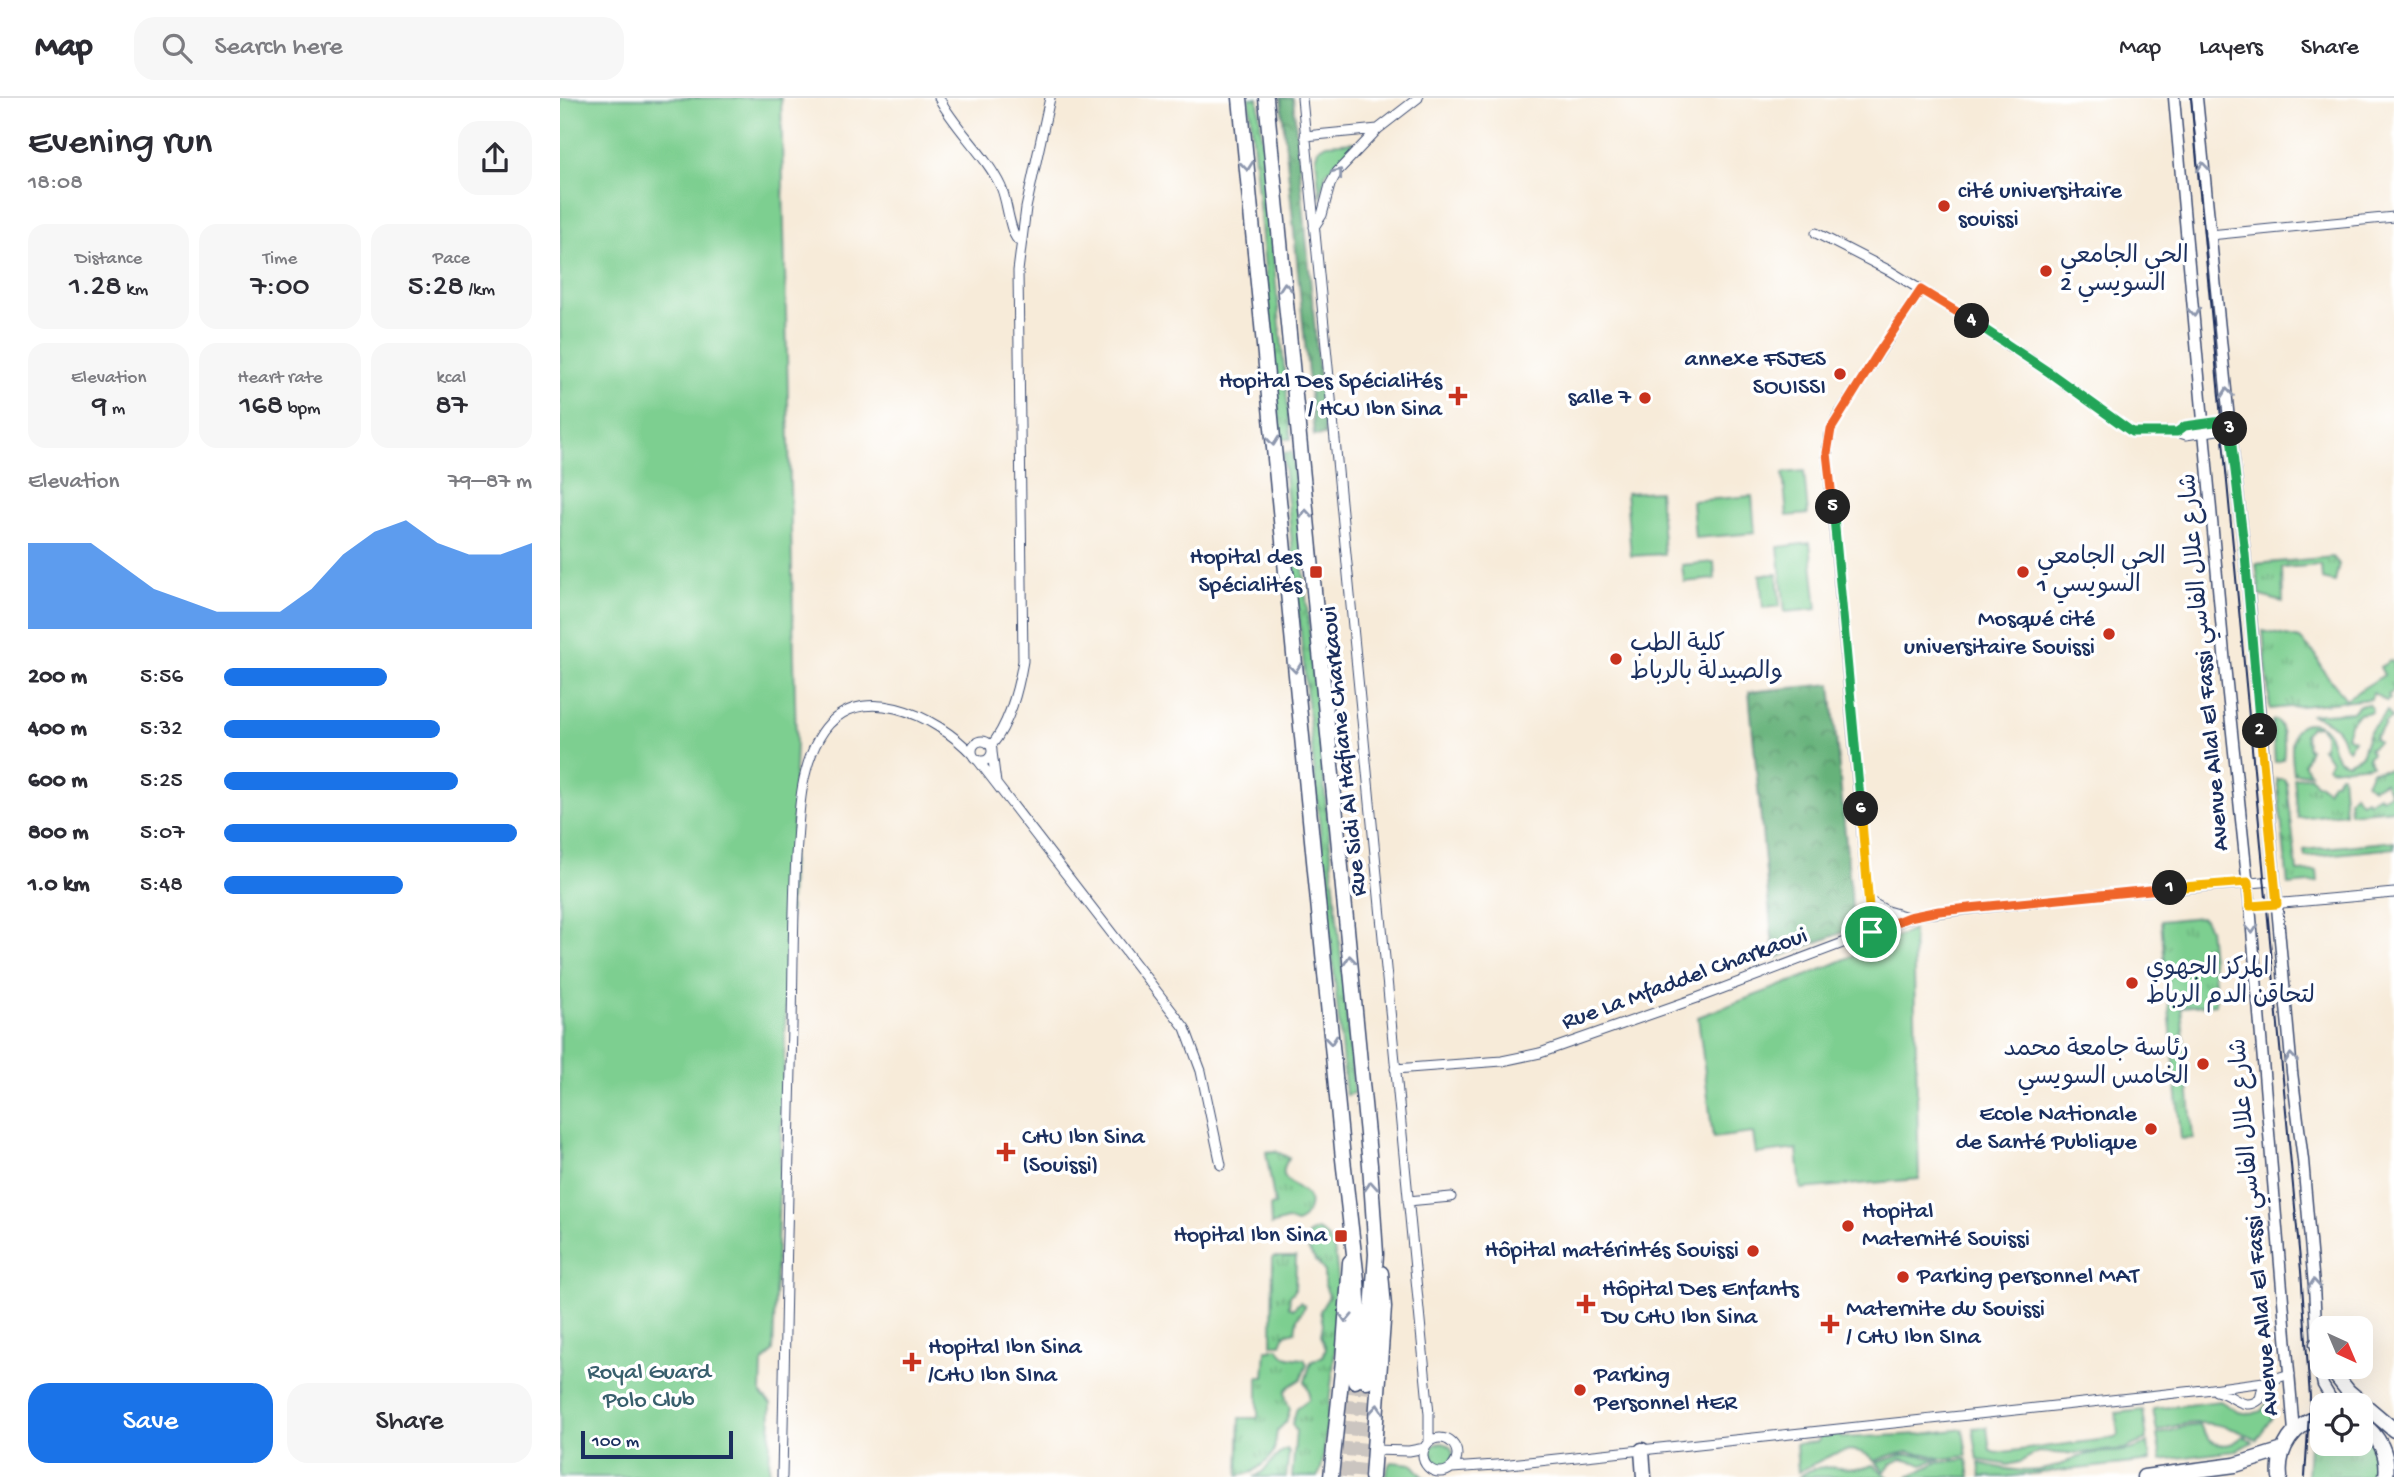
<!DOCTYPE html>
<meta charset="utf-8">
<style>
:root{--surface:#fff;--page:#f7f7f7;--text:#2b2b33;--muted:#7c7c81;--line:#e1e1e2;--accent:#1a73e8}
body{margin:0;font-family:"Gochi Hand","Playpen Sans Arabic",sans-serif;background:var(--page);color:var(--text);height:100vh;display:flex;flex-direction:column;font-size:26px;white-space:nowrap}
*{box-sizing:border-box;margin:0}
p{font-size:23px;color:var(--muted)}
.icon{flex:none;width:38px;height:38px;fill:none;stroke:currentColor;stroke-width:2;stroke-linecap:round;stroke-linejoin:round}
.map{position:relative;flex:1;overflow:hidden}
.details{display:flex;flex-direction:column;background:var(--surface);width:560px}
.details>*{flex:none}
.needle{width:46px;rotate:136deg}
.fabs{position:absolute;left:1750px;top:1218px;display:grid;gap:14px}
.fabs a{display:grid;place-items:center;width:63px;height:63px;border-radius:14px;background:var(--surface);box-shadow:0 7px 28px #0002;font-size:35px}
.scale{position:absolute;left:21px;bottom:18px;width:152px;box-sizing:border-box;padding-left:7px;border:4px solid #1b2f5e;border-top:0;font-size:19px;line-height:24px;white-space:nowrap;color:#1b2f5e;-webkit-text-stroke:5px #fff;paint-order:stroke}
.pin{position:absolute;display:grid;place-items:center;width:60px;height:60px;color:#fff;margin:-30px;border:4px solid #fff;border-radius:50%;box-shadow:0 2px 7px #0007}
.km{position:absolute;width:35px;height:35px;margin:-18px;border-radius:50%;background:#222;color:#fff;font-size:19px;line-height:35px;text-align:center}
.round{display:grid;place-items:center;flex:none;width:74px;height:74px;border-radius:21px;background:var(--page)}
.overview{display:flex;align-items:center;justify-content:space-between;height:119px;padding:0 28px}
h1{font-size:38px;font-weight:600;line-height:52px}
.figures{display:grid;grid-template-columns:repeat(3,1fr);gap:10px;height:119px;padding:7px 28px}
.figures div{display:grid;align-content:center;border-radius:18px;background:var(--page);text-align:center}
.figures b{font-size:30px;font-weight:600}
.figures small{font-size:19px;font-weight:400}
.figures p{font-size:19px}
.chart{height:196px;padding:14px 28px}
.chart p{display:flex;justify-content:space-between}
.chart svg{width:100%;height:126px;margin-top:7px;fill:var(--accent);opacity:.7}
.primary-button{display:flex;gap:14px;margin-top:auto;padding:14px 28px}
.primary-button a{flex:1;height:80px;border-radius:21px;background:var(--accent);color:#fff;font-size:28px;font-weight:600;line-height:80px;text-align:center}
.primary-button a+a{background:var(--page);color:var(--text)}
ul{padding:0 28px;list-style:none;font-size:23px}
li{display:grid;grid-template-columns:112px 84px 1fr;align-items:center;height:52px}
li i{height:18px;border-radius:9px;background:var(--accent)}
header{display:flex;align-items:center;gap:42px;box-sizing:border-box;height:98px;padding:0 35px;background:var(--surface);border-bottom:2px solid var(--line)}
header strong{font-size:33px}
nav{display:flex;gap:38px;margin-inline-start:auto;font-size:24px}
.search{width:490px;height:63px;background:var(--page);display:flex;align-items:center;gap:18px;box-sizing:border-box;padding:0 24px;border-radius:21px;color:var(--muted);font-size:26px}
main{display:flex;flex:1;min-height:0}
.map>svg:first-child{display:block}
.grass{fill:url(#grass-tufts);stroke:#4c7f77;stroke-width:2}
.forest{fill:url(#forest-crowns);stroke:#40706c;stroke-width:2}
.garden{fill:#7dcf90;stroke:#4c7f77;stroke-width:2}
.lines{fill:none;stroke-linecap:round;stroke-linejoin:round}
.primary-tunnel{stroke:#cbc5c0;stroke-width:14;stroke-dasharray:14 7;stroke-linecap:butt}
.minor-casing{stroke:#3c4b70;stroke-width:11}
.tertiary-casing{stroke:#3c4b70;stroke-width:13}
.primary-casing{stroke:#3c4b70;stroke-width:17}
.minor{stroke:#fff;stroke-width:9}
.tertiary{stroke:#fff;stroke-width:10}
.primary{stroke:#fff;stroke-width:14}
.tram{stroke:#1b2f5e;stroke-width:2}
.oneway{stroke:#8d97ae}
.split-1-casing{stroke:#fff;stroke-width:14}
.split-2-casing{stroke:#fff;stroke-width:14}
.split-3-casing{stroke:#fff;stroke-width:14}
.split-4-casing{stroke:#fff;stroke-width:14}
.split-5-casing{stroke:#fff;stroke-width:14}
.split-6-casing{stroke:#fff;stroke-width:14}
.split-7-casing{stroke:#fff;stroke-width:14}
.split-1{stroke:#f0652b;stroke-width:9}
.split-2{stroke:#f5b400;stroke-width:9}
.split-3{stroke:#22a559;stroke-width:9}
.split-4{stroke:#22a559;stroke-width:9}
.split-5{stroke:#f0652b;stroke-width:9}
.split-6{stroke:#22a559;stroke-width:9}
.split-7{stroke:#f5b400;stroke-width:9}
.poi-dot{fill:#c8321e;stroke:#fff;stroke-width:2.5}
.labels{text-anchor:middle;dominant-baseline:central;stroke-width:7;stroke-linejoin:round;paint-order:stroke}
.poi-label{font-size:24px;fill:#1b2f5e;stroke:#fff;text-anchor:start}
.street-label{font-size:24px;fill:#1b2f5e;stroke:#fff}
.park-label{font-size:24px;fill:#385f6d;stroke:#fff}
</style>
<header>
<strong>Map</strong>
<div class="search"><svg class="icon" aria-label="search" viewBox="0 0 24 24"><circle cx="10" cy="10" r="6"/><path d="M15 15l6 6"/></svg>Search here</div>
<nav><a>Map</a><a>Layers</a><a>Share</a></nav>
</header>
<main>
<section class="details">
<div class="overview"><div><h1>Evening run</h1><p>18:08</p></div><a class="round"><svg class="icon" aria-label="share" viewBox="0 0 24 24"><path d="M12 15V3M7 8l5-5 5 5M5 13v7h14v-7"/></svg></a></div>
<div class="figures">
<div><p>Distance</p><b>1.28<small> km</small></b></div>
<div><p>Time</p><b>7:00</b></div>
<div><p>Pace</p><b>5:28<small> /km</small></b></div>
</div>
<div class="figures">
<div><p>Elevation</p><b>9<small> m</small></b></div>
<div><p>Heart rate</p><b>168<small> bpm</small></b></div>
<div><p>kcal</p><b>87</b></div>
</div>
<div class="chart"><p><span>Elevation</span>79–87 m</p>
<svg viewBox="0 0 160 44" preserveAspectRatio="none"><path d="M0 44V14L10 14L20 14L30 22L40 30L50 34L60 38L70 38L80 38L90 30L100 18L110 10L120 6L130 14L140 18L150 18L160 14V44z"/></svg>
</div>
<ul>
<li><b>200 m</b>5:56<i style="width:53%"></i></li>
<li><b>400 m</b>5:32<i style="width:70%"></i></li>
<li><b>600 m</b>5:25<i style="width:76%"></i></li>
<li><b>800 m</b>5:07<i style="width:95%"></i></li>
<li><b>1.0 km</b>5:48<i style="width:58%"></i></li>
</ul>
<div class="primary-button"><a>Save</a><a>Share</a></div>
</section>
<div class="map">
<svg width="1834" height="1379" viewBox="0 0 1834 1379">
<defs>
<pattern id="grass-tufts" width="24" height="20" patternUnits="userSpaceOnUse" patternTransform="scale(1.75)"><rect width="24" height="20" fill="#7dcf90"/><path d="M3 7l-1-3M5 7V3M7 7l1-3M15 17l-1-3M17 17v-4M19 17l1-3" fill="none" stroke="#66a879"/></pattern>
<pattern id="forest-crowns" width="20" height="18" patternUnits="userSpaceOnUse" patternTransform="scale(1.75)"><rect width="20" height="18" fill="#66b27a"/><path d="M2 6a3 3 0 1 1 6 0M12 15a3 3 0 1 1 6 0" fill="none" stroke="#539167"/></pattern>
</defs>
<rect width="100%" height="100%" fill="#fff"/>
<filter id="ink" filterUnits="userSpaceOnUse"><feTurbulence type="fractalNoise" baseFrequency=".0143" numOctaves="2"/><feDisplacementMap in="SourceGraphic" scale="14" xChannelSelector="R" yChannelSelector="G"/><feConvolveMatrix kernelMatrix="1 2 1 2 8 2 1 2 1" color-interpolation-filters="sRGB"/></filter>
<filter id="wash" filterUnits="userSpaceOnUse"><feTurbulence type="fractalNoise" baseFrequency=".00686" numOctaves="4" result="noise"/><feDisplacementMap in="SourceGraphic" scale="28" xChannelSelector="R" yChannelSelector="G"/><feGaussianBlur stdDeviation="1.57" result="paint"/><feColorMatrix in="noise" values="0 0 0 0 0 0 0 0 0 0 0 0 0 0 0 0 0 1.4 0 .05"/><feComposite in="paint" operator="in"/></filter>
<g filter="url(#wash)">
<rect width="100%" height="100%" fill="#f7ebd9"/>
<path class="grass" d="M689,0H698L731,341H721Z
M732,354L794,995L786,997L723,355Z
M1773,459L1779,466L1775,484L1762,481L1761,467L1722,470L1723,504L1700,498L1696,466Z
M1703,533L1740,541L1756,557L1762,571L1786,601L1824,577L1820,569L1830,563L1834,564V593L1828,597L1830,601L1826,603L1813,595L1811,601L1710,611Z
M1808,606L1812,610L1811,614L1798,616L1790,626L1786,638L1794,642L1788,651C1782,647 1784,643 1780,636C1774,625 1762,620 1750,617L1793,614L1798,608Z
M1827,613L1832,620L1824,625L1825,627L1814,640L1818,644L1809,651L1812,655L1808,659L1812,667L1770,671L1768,668L1771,663L1762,650H1764V634L1759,628L1750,629L1745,636L1748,651H1750L1744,666L1750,675L1734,676C1732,660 1725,618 1756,626C1779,632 1764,661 1788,665L1801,658L1809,634Z
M1716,622C1725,630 1725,651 1723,662L1715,664L1712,623Z
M1834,671V711L1790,715L1789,702L1794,695L1801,704L1806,701L1808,704L1819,697L1821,700L1831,695L1824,684L1813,690L1806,685L1812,673Z
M1780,676H1782L1785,715L1738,720L1734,680L1750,678L1756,686H1759L1767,693L1772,684H1776Z
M1717,681H1724L1727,686L1737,774L1757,773L1758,784L1728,787Z
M1834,743V750L1745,759L1744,752Z
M1640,819L1644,821L1649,830L1656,906L1621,909L1633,1040L1621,1041L1601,823Z
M715,1053L729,1060C715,1081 731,1084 744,1094C756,1104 746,1120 736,1126L727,1122L711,1127L710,1108L715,1107L706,1054Z
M757,1132C766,1136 774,1147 775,1157C783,1202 775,1252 770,1297C767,1322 766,1347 761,1372L757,1379H732L736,1333L732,1326L737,1310L749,1301V1294L745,1284L751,1264L763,1258L766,1251L761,1237L763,1226L760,1213L769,1198L764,1185V1173C756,1161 742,1152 749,1136Z
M713,1159H736L735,1192L730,1198L729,1209L733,1211L740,1204L745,1208L737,1221L735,1233L725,1236L721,1246H712Z
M712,1250H719C723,1262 734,1259 744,1261L747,1266L741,1281C724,1291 721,1291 730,1311L726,1324L717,1333L714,1353L709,1361L693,1374L678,1378L680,1320H698V1279H704L706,1252H712Z
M1762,1324V1346H1801V1332C1815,1345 1820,1360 1817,1379H1747L1750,1329Z
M869 1357a12 12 0 1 1 24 0a12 12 0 1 1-24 0Z
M727,1351L729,1354L726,1379H694C710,1372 713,1357 727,1351Z"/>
<path class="forest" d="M721,0H733L765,337L754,338Z
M1271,586L1294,830L1214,861L1189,594Z"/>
<path class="garden" d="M0,0H221L236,645L213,1253L202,1266L201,1296L211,1306L209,1379H0Z
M793,44L794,46L766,75L760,100L756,58L758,51L766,46Z
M1244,373L1248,416L1227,418L1223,375Z
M1099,393L1104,456L1071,458L1066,395Z
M1192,398L1195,435L1135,440L1132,403Z
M1250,445L1257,511L1225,514L1218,449Z
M1154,464L1155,481L1124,484L1122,467Z
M1217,476L1220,508L1203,510L1200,477Z
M1353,832L1359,1081L1241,1091L1237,1051L1196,1056L1193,1035L1153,1040L1138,919L1241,880Z
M1710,1302H1715L1711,1321L1696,1342C1664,1323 1632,1319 1597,1334L1593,1311L1660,1303L1678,1314L1692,1316L1701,1313Z
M1583,1312L1587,1341L1565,1351L1510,1356L1478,1354L1460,1364L1448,1367L1418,1362L1413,1330L1427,1329L1430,1353L1436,1355L1555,1340L1558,1337L1556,1315Z
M1640,1327C1649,1347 1666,1354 1683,1338L1693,1344L1675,1353L1601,1362L1597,1337L1623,1329Z
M1403,1331L1407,1358L1382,1361L1366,1356L1348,1354L1331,1357L1315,1363C1289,1338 1264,1363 1238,1374L1236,1346L1259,1343V1338L1280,1336L1281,1340L1362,1336Z
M1588,1344L1590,1363L1445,1379H1421L1419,1365C1444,1371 1468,1377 1494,1369C1506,1365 1517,1358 1530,1356C1550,1352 1569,1357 1588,1344Z
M1342,1357H1360L1378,1362L1362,1366L1341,1361L1331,1366L1325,1374L1316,1365Z
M1407,1361L1410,1379H1347L1376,1365Z
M832,1364L852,1366L864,1379H826L828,1369Z
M1313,1367L1328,1379H1239C1266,1358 1284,1379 1313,1367Z"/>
</g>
<g filter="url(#ink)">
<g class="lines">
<path class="primary-tunnel" d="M785,1379L795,1283
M796,1379L807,1284"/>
<g class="minor-casing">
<path id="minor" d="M379,0C396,32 426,57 441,89C448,104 449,137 460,144
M742,0L869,1316V1344
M745,38L818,31
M754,129L762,117L770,87L777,74L818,31L858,0
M1256,135L1330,173L1405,219L1490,275L1572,334H1617L1626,337L1670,330
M1650,137L1834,119
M1617,334L1625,328L1669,322
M412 653a10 10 0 1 1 20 0a10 10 0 1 1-20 0Z
M431,648C450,625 458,592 463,563L458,173L466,110L490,0
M432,654L436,685
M417,661L625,930L641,973L661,1067
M1309,803L1327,813L1348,819
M1690,808L1834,795
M1311,834L1267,355L1271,331L1278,318L1361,192
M835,971L942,963L980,955L1137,900L1357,817L1535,797L1715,783
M848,1103L891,1099
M1656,1293C1673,1296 1684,1315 1700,1301L1704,1284
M863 1357a17 17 0 1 1 34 0a17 17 0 1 1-34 0Z
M813,1352L849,1353L865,1350
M892,1370L950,1366L1644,1292L1704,1284L1730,1276
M222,1379C225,1229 228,1078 232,928C233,871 233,815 236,758C239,719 239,675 259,640C295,577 377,618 413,657"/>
</g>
<g class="tertiary-casing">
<path id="tertiary" d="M1614,0L1665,567L1690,808L1734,1334
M1637,0L1669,322L1685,456L1732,974L1743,1062L1754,1188L1758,1264L1763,1287L1775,1307"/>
</g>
<g class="primary-casing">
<path id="primary" d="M680,0L783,1061L797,1182L799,1224L795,1283
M706,0L810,1067L816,1156L807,1284
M1757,1246L1762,1255
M1769,1269L1788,1293L1834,1332
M1801,1325C1819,1337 1829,1357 1826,1379
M1082,1352L1084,1379
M771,1379L783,1263L790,1164
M812,1379L824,1209L821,1175
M1584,1379L1675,1367L1723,1352
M1720,1379C1717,1350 1734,1326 1762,1318"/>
</g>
<use href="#minor" class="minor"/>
<use href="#tertiary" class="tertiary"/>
<use href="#primary" class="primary"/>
<path class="tram" d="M1631,0L1741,1173L1750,1299L1745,1379"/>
</g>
<defs><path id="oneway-chevron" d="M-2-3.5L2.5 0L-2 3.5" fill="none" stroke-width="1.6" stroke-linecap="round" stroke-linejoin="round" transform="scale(1.75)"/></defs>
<g class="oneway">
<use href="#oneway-chevron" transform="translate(687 68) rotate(84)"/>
<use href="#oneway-chevron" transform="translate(1643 69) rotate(-96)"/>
<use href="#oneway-chevron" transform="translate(778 75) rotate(-52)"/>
<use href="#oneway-chevron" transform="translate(725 189) rotate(-95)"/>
<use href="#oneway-chevron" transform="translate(1634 214) rotate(85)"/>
<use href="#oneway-chevron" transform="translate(1667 295) rotate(-96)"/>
<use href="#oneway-chevron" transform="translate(713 343) rotate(84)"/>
<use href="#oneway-chevron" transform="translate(746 416) rotate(-95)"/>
<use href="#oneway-chevron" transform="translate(735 570) rotate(84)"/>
<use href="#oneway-chevron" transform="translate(1692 831) rotate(85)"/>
<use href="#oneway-chevron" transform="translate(790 862) rotate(-96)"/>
<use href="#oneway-chevron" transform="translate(771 942) rotate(84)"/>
<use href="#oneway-chevron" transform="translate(1731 960) rotate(-95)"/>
<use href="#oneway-chevron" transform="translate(811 1088) rotate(-94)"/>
<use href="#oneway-chevron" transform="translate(1754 1186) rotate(-95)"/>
<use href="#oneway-chevron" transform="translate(786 1220) rotate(92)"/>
<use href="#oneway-chevron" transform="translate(817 1311) rotate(-85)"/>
</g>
</g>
<g class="lines" filter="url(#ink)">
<g class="split-1-casing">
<path id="split-1" d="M1311,834L1349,819L1379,813L1610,790"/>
</g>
<g class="split-2-casing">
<path id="split-2" d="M1610,790L1688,784L1690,808L1717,806L1700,633"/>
</g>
<g class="split-3-casing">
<path id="split-3" d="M1670,331L1685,456L1700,633"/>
</g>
<g class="split-4-casing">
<path id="split-4" d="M1412,223L1490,275L1572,334H1617L1625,328L1669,322L1670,331"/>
</g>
<g class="split-5-casing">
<path id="split-5" d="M1273,409L1267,355L1271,331L1319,254L1361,192L1412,223"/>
</g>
<g class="split-6-casing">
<path id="split-6" d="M1273,409L1301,711"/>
</g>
<g class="split-7-casing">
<path id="split-7" d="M1301,711L1311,834"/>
</g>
<use href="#split-1" class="split-1"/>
<use href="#split-2" class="split-2"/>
<use href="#split-3" class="split-3"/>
<use href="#split-4" class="split-4"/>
<use href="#split-5" class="split-5"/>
<use href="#split-6" class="split-6"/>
<use href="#split-7" class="split-7"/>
</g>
<g class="poi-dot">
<circle cx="1384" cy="108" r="7"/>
<circle cx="1486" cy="173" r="7"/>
<circle cx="1280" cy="276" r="7"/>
<path d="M894.5 287.5h7v7h7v7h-7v7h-7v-7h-7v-7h7z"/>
<circle cx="1085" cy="300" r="7"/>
<rect x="749" y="467" width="14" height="14" rx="3.5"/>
<circle cx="1463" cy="474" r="7"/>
<circle cx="1549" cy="536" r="7"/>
<circle cx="1056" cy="561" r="7"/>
<circle cx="1572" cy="885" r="7"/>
<circle cx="1643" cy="966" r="7"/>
<circle cx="1591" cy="1031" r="7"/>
<path d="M442.5 1043.5h7v7h7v7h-7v7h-7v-7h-7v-7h7z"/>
<circle cx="1288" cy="1128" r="7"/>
<rect x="774" y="1131" width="14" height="14" rx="3.5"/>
<circle cx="1193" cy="1153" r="7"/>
<circle cx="1343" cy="1179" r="7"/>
<path d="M1022.5 1195.5h7v7h7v7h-7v7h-7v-7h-7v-7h7z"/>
<path d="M1266.5 1215.5h7v7h7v7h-7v7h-7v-7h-7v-7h7z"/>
<path d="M348.5 1253.5h7v7h7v7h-7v7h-7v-7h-7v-7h7z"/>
<circle cx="1020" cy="1292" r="7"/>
</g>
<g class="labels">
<g class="poi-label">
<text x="1398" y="94">cité universitaire<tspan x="1398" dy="28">souissi</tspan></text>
<text x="1500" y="159">الحي الجامعي<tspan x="1500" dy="28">السويسي 2</tspan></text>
<text x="1266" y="262" text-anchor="end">annexe FSJES<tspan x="1266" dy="28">SOUISSI</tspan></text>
<text x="882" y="284" text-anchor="end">Hopital Des Spécialités<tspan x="882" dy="28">/ HCU Ibn Sina</tspan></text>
<text x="1071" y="300" text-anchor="end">salle 7</text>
<text x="742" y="460" text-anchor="end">Hopital des<tspan x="742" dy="28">Spécialités</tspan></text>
<text x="1477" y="460">الحي الجامعي<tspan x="1477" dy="28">السويسي 1</tspan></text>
<text x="1535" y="522" text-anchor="end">Mosqué cité<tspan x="1535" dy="28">universitaire Souissi</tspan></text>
<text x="1070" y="547">كلية الطب<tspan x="1070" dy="28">والصيدلة بالرباط</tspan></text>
<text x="1586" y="871">المركز الجهوي<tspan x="1586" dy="28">لتحاقن الدم الرباط</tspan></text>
<text x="1629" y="952" text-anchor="end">رئاسة جامعة محمد<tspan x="1629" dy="28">الخامس السويسي</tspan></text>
<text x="1577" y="1017" text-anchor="end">Ecole Nationale<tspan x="1577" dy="28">de Santé Publique</tspan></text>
<text x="462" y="1040">CHU Ibn Sina<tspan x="462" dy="28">(Souissi)</tspan></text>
<text x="1302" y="1114">Hopital<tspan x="1302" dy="28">Maternité Souissi</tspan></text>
<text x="767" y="1138" text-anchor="end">Hopital Ibn Sina</text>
<text x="1179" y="1153" text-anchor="end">Hôpital matérintés Souissi</text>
<text x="1357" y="1179">Parking personnel MAT</text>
<text x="1042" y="1192">Hôpital Des Enfants<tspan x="1042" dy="28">Du CHU Ibn Sina</tspan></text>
<text x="1286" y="1212">Maternite du Souissi<tspan x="1286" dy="28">/ CHU Ibn SIna</tspan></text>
<text x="368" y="1250">Hopital Ibn Sina<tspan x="368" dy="28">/CHU Ibn SIna</tspan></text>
<text x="1034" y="1278">Parking<tspan x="1034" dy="28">Personnel HER</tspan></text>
</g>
<g class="street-label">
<text transform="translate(1646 564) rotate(-95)">Avenue Allal El Fassi شارع علال الفاسي</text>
<text transform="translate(785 653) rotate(-96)">Rue Sidi Al Hafiane Charkaoui</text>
<text transform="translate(1125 882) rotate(-20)">Rue La Mfaddel Charkaoui</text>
<text transform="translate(1696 1129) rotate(-95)">Avenue Allal El Fassi شارع علال الفاسي</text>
</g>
<g class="park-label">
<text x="89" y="1275">Royal Guard<tspan x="89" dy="28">Polo Club</tspan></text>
</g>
</g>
</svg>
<div class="fabs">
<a><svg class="needle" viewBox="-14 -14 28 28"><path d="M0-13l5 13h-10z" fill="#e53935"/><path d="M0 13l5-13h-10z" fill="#7c7c81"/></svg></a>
<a><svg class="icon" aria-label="locate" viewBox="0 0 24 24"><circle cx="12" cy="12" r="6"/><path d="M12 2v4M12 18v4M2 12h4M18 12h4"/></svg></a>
</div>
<div class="scale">100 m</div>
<div class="pin" style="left:1311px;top:834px;background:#1e9e55"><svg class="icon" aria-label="arrive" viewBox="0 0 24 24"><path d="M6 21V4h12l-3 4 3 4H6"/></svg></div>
<b class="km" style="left:1610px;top:790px">1</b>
<b class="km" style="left:1700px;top:633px">2</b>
<b class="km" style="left:1670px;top:331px">3</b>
<b class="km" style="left:1412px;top:223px">4</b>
<b class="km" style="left:1273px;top:409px">5</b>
<b class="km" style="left:1301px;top:711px">6</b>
</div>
</main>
